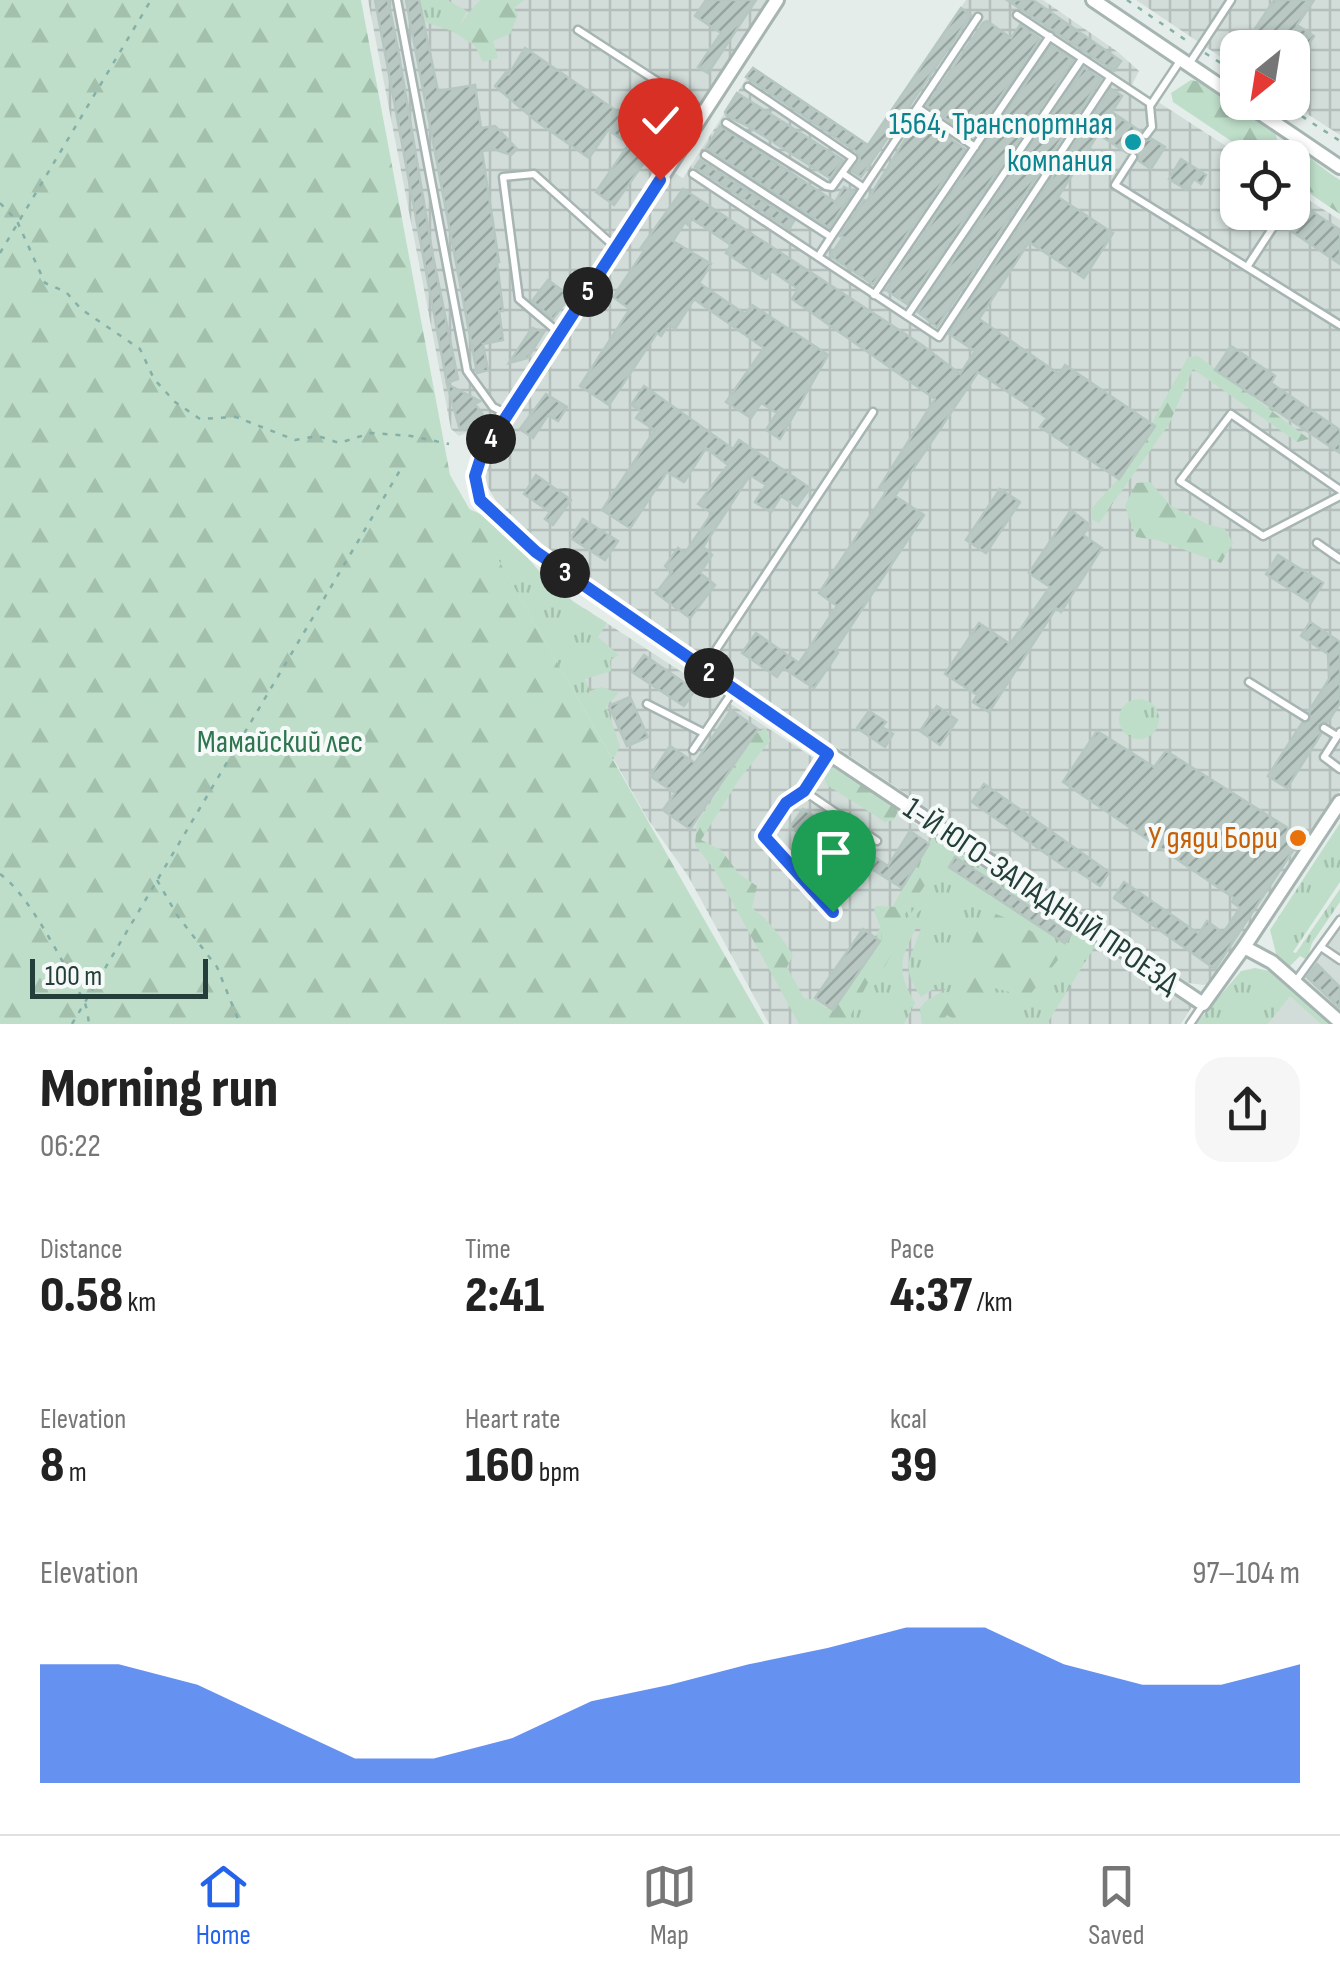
<!DOCTYPE html>
<meta charset="utf-8">
<style>
:root{--surface:#fff;--page:#f6f6f6;--text:#222;--muted:#767676;--line:#e0e0e0;--accent:#2563eb}
body{margin:0;font-family:"Sofia Sans Condensed",sans-serif;background:var(--page);color:var(--text);height:100vh;display:flex;flex-direction:column;font-size:38px;white-space:nowrap}
*{box-sizing:border-box;margin:0}
p{font-size:32px;color:var(--muted)}
.icon{flex:none;width:55px;height:55px;fill:none;stroke:currentColor;stroke-width:2;stroke-linecap:round;stroke-linejoin:round}
.map{position:relative;height:1024px;overflow:hidden}
.drawer{display:flex;flex-direction:column;background:var(--surface);flex:1}
.drawer>*{flex:none}
.needle{width:65px;rotate:210deg}
.buttons{position:absolute;left:1220px;top:30px;display:grid;gap:20px}
.buttons a{display:grid;place-items:center;width:90px;height:90px;border-radius:20px;background:var(--surface);box-shadow:0 2px 8px #0004;font-size:50px}
.scale{position:absolute;left:30px;bottom:25px;width:178px;box-sizing:border-box;padding-left:10px;border:5px solid #243f3a;border-top:0;font-size:28px;line-height:35px;white-space:nowrap;color:#243f3a;-webkit-text-stroke:8px #f5faf8;paint-order:stroke}
.pin{position:absolute;display:grid;place-items:center;width:85px;height:85px;color:#fff;margin:-102px -42px;border-radius:50% 50% 50% 0;rotate:-45deg;box-shadow:0 0 10px #0007}
.pin .icon{rotate:45deg}
.km{position:absolute;width:50px;height:50px;margin:-25px;border-radius:50%;background:#222;color:#fff;font-size:28px;line-height:50px;text-align:center}
.round{display:grid;place-items:center;flex:none;width:105px;height:105px;border-radius:30px;background:var(--page)}
.head{display:flex;align-items:center;justify-content:space-between;height:170px;padding:0 40px}
h1{font-size:55px;font-weight:800;line-height:75px}
.figures{display:grid;grid-template-columns:repeat(3,1fr);gap:15px;height:170px;padding:10px 40px}
.figures div{display:grid;align-content:center}
.figures b{font-size:50px;font-weight:800}
.figures small{font-size:28px;font-weight:400}
.figures p{font-size:28px}
.chart{height:280px;padding:20px 40px}
.chart p{display:flex;justify-content:space-between}
.chart svg{width:100%;height:180px;margin-top:10px;fill:var(--accent);opacity:.7}
.tab-bar{display:flex;justify-content:space-around;align-items:center;height:140px;border-top:2px solid var(--line);background:var(--surface);font-size:28px;color:var(--muted)}
.tab-bar a{display:grid;justify-items:center;gap:5px}
.tab-bar .current{color:var(--accent)}
.map>svg:first-child{display:block}
.built{fill:#d2ddd9}
.industrial{fill:url(#industrial-grid)}
.grass{fill:url(#grass-tufts)}
.forest{fill:url(#forest-firs)}
.building{fill:url(#building-hatch);stroke:#b6c7c2;stroke-width:2.5}
.lines{fill:none;stroke-linecap:round;stroke-linejoin:round}
.lane-casing{stroke:#a7b5b2;stroke-width:11}
.street-casing{stroke:#a7b5b2;stroke-width:18}
.path{stroke:#85b0a7;stroke-width:2.5;stroke-dasharray:5 8;stroke-linecap:butt}
.lane{stroke:#fff;stroke-width:6}
.street{stroke:#fff;stroke-width:12}
.route-casing{stroke:#fff;stroke-width:20}
.route{stroke:#2563eb;stroke-width:12}
.culture-dot{fill:#0f9aa8;stroke:#f5faf8;stroke-width:4}
.food-dot{fill:#e8710a;stroke:#f5faf8;stroke-width:4}
.labels{text-anchor:middle;dominant-baseline:central;stroke-width:8;stroke-linejoin:round;paint-order:stroke}
.culture-label{font-size:32px;fill:#0d838f;stroke:#f5faf8;text-anchor:end}
.park-label{font-size:32px;fill:#2e7550;stroke:#f5faf8}
.food-label{font-size:32px;fill:#c56008;stroke:#f5faf8;text-anchor:end}
.street-label{font-size:32px;fill:#243f3a;stroke:#f5faf8}
</style>
<div class="map">
<svg width="1340" height="1024" viewBox="0 0 1340 1024">
<defs>
<pattern id="industrial-grid" width="8" height="8" patternUnits="userSpaceOnUse" patternTransform="scale(2.5)"><rect width="8" height="8" fill="#d2ddd9"/><path d="M0 4h8M4 0v8" fill="none" stroke="#b4bfbb"/></pattern>
<pattern id="grass-tufts" width="24" height="20" patternUnits="userSpaceOnUse" patternTransform="scale(2.5)"><rect width="24" height="20" fill="#bedec9"/><path d="M3 7l-1-3M5 7V3M7 7l1-3M15 17l-1-3M17 17v-4M19 17l1-3" fill="none" stroke="#a3c0ad"/></pattern>
<pattern id="forest-firs" width="22" height="20" patternUnits="userSpaceOnUse" patternTransform="scale(2.5)"><rect width="22" height="20" fill="#bedec9"/><path d="M5 1l3.5 6h-7zM16 11l3.5 6h-7z" fill="#a3c0ad"/></pattern>
<pattern id="building-hatch" width="6" height="6" patternUnits="userSpaceOnUse" patternTransform="scale(2.5)"><rect width="6" height="6" fill="#b9c8c3"/><path d="M-1 1l2-2M0 6l6-6M5 7l2-2" fill="none" stroke="#96a49f"/></pattern>
</defs>
<rect width="100%" height="100%" fill="#e4edea"/>
<path class="built" d="M1340,912V1015L1295,975Z
M1293,990L1332,1024H1268Z"/>
<path class="industrial" d="M368,0H768L508,398L485,425L459,436L451,429Z
M966,0H1043L1118,52L1139,71L1132,85L1243,157L1238,158V212H1292L1293,190L1340,220V791L1241,945L1215,982L1203,985L1188,983L562,563L496,501L481,475L486,460L673,172L683,178L753,68L868,145Z
M1136,0H1340V135L1290,103L1292,48H1238L1237,68Z
M559,592L1193,1005L1181,1024H769L688,876L647,818L538,626Z"/>
<path class="grass" d="M420,0H447L467,11L458,28L452,31L425,22Z
M469,509C509,524 529,566 561,593C575,604 592,613 607,623L598,637L619,655L610,660L611,671L585,679L590,691L601,687L619,693L606,706L620,746L613,760Z
M1119 719a20 20 0 1 1 40 0a20 20 0 1 1-40 0Z
M1340,823V882L1293,952L1296,953L1340,889V902L1312,943L1307,960L1300,956L1289,967L1276,953L1270,930Z
M933,836L1097,943L1048,1022L1050,1024H922L920,1008L926,1001L946,989L932,990L921,997C899,965 911,959 921,928H916C900,960 896,970 915,1003L904,1024H821L880,941L875,937Z
M1255,968L1270,971L1332,1024H1321L1290,996L1268,1024H1196L1241,971Z"/>
<path class="forest" d="M0,0H361L450,475L764,1024H0Z
M481,0H524L514,8L518,15L510,34L493,41L498,58L483,62L475,46L452,31C461,27 470,8 481,0Z
M1191,80L1205,83L1275,130L1277,140C1298,144 1320,168 1340,180V214L1293,182L1292,158L1255,157L1173,102L1171,93Z
M1198,356L1309,439L1297,442L1193,369L1169,424L1099,523L1091,519V509L1126,470L1188,357Z
M1150,482L1171,506L1207,524L1225,529L1233,543L1221,563L1157,540L1136,537L1125,506L1136,483Z
M766,728L770,741L740,778L701,840L721,850L739,874L757,886L752,908C770,921 781,937 793,955L787,967L804,998L815,1000L827,1009C844,999 878,961 881,942C883,930 878,921 874,911L876,906L896,907L916,871L930,878L903,917L907,919L923,896L931,895C927,907 919,910 911,920C900,934 892,954 883,970L895,981L909,1006L906,1008L899,1002L890,980L881,978L869,981L848,1020L851,1024H799L716,872L695,845L697,823L755,734Z
M828,764L896,806L898,811L894,820L885,822L827,785L822,772Z
M992,912C1013,922 1051,936 1058,960L1028,997L994,988L983,998L972,997L942,980L963,961L984,917Z
M951,991L984,1009L996,1024H961L947,1015L940,1024H922L920,1008L926,1001Z"/>
<path class="building" d="M375,0H388L398,49L433,256L458,379L447,383Z
M406,0H419L438,91L475,85L481,128L495,126L517,149L511,155L494,149L482,151L499,262H497L503,311H499L503,340L483,344L488,370L477,373Z
M706,0H756L708,73L698,67L721,33L695,16Z
M1007,0H1033L1121,61L1114,71Z
M1274,0H1314L1297,25L1314,36L1292,69V48H1257L1247,41Z
M961,8L971,15L861,177L852,171L860,160L857,152L746,77L753,68L868,145Z
M987,21L1011,38L1020,25L1040,39L973,137L927,106L983,23Z
M1051,46L1073,60L907,304L886,290Z
M525,48L637,125L653,99L678,115L614,205L596,192L629,144L608,130L589,158L536,121L495,86L507,71L509,74Z
M1084,68L1101,79L937,327L918,312Z
M1111,89L1122,96L1112,112L1140,131L1143,141L1152,139L1165,147L1151,169L1139,161L1137,152L1127,153L1098,134L1058,197L1113,233L1084,278L1029,242L979,319L1059,374L1065,365L1155,426L1119,479L1040,427L1047,418L978,372L895,496L924,515L835,650L838,653L814,688L783,668L777,677L742,653L756,633L799,663L837,606L819,593L886,492L879,488L935,399L792,299L798,289L772,271L766,279L726,253L731,245L692,219L688,225L685,222L673,241L711,264L699,283L745,314L752,305L828,355L780,439L766,430L777,413L761,403L751,418L726,402L764,348L694,299L675,329L669,324L661,336L657,333L609,405L580,386L630,309L613,297L644,251L640,249L683,189L922,345L960,374L975,351L949,334Z
M737,93L843,160L830,178L748,126L727,116L725,112Z
M919,117L965,149L873,284L830,256L843,237L840,236L864,200L867,201Z
M720,126L835,202L844,187L853,192L829,228L706,148Z
M1181,159L1206,175L1201,184L1194,179L1187,190L1169,179Z
M700,160L794,221L789,229L695,167Z
M1304,206L1340,230V264L1288,229Z
M548,280L570,296L553,319L532,301Z
M532,328L544,332L528,358L509,363Z
M1231,346L1275,376L1271,383L1340,430V453L1215,370Z
M447,384L480,401L475,404L484,416L466,429L460,430Z
M644,386L733,449L739,440L810,488L797,506L781,496L771,512L755,502L766,485L750,475L703,547L712,555L700,573L715,585L690,618L656,593L672,572L665,566L678,548L685,553L712,513L698,504L728,465L706,448L684,482L667,472L630,528L602,510L655,430L636,418L641,411L631,405Z
M546,394L567,407L558,421L548,415L533,438L520,429Z
M536,475L571,500L553,525L545,519L550,512L524,494Z
M1000,489L1020,502L986,553L966,540Z
M1071,510L1090,525L1083,535L1102,548L1061,612L1056,608L989,712L973,702L977,695L945,674L979,623L1010,644L1050,587L1029,573Z
M583,519L618,541L605,560L571,538Z
M1278,555L1323,583L1311,603L1266,574Z
M1310,622L1340,642V703L1328,722L1319,724L1321,734L1287,788L1268,776L1302,723L1310,721L1309,711L1329,679L1328,654L1301,636Z
M644,655L695,690L684,706L632,672Z
M630,697L648,737L627,746L609,706Z
M937,706L957,720L940,745L920,731Z
M731,710L758,729L690,829L663,810L675,793L650,776L670,746L695,763Z
M869,711L886,722L882,727L893,734L885,747L857,728Z
M1097,731L1154,767L1166,751L1302,837L1215,969L1114,898L1124,882L1199,934L1207,921L1223,933L1240,908L1232,902L1234,898L1063,782Z
M984,784L1109,872L1100,886L1073,868L1071,871L972,802Z
M803,809L888,866L910,831L929,844L902,888L867,866L861,876L790,827Z
M955,857L1071,934L1065,943L949,867Z
M863,929L880,941L833,1010L815,998Z
M1317,964L1340,987V1008L1307,977Z"/>
<g class="lines">
<g class="lane-casing">
<path id="lane" d="M397,0L467,371L493,407L507,414
M1017,15L1151,104
M578,30L703,111
M1189,64L1231,0
M748,87L853,158L842,173L864,188
M918,108L975,147
M726,123L826,186L832,187L842,173
M1146,135L1152,127L1150,106L1180,61
M705,155L831,237L818,257
M1133,157L1115,185L1340,325
M693,174L939,337L1110,78
M831,237L978,17
M1247,267L1283,212
M874,295L1050,36
M907,316L1082,59
M559,333L519,299L503,177L534,174L615,247
M1340,490L1231,414L1180,481L1263,536L1340,496
M1317,543L1340,559
M704,668L873,412
M1249,682L1305,717
M647,704L704,733
M1324,728L1337,736
M1340,732L1324,757L1340,769
M693,750L733,691
M828,755L804,791L877,841
M804,791L786,803L764,836L833,912
M1321,947L1340,960
M1295,982L1340,920
M1190,1024L1203,1005"/>
</g>
<g class="street-casing">
<path id="street" d="M777,0L482,454L475,476L480,500L536,552L734,690L1203,1004L1244,947L1272,962L1340,1022
M1093,0L1238,98
M1244,102L1340,167
M1244,947L1340,802"/>
</g>
<path class="path" d="M1127,0L1190,43
M1205,53L1238,74
M1280,102L1340,141
M0,203L17,221L45,283L66,292L81,309L140,349L154,379L175,402L200,419L236,417L295,440L318,436L339,443L371,433L411,436L449,444
M0,253L151,0
M0,874C30,895 65,967 84,1001C87,1007 88,1017 89,1024
M157,880L177,915L217,967L240,1024
M72,1024L402,467"/>
<use href="#lane" class="lane"/>
<use href="#street" class="street"/>
</g>
<g class="lines">
<g class="route-casing">
<path id="route" d="M660,180L482,454L475,476L480,500L536,552L828,754L804,791L786,803L764,836L833,912"/>
</g>
<use href="#route" class="route"/>
</g>
<circle class="culture-dot" cx="1133" cy="142" r="10"/>
<circle class="food-dot" cx="1298" cy="838" r="10"/>
<g class="labels">
<g class="culture-label">
<text x="1113" y="124">1564, Транспортная<tspan x="1113" dy="37">компания</tspan></text>
</g>
<g class="park-label">
<text x="280" y="742">Мамайский лес</text>
</g>
<g class="food-label">
<text x="1278" y="838">У дяди Бори</text>
</g>
<g class="street-label">
<text transform="translate(1041 896) rotate(34)">1-Й ЮГО-ЗАПАДНЫЙ ПРОЕЗД</text>
</g>
</g>
</svg>
<div class="buttons">
<a><svg class="needle" viewBox="-14 -14 28 28"><path d="M0-13l5 13h-10z" fill="#e53935"/><path d="M0 13l5-13h-10z" fill="#767676"/></svg></a>
<a><svg class="icon" aria-label="locate" viewBox="0 0 24 24"><circle cx="12" cy="12" r="6"/><path d="M12 2v4M12 18v4M2 12h4M18 12h4"/></svg></a>
</div>
<div class="scale">100 m</div>
<div class="pin" style="left:833px;top:912px;background:#1e9e55"><svg class="icon" aria-label="arrive" viewBox="0 0 24 24"><path d="M6 21V4h12l-3 4 3 4H6"/></svg></div>
<div class="pin" style="left:660px;top:180px;background:#d93025"><svg class="icon" aria-label="check" viewBox="0 0 24 24"><path d="M5 12l5 5 9-10"/></svg></div>
<b class="km" style="left:709px;top:673px">2</b>
<b class="km" style="left:565px;top:573px">3</b>
<b class="km" style="left:491px;top:439px">4</b>
<b class="km" style="left:588px;top:292px">5</b>
</div>
<section class="drawer">
<div class="head"><div><h1>Morning run</h1><p>06:22</p></div><a class="round"><svg class="icon" aria-label="share" viewBox="0 0 24 24"><path d="M12 15V3M7 8l5-5 5 5M5 13v7h14v-7"/></svg></a></div>
<div class="figures">
<div><p>Distance</p><b>0.58<small> km</small></b></div>
<div><p>Time</p><b>2:41</b></div>
<div><p>Pace</p><b>4:37<small> /km</small></b></div>
</div>
<div class="figures">
<div><p>Elevation</p><b>8<small> m</small></b></div>
<div><p>Heart rate</p><b>160<small> bpm</small></b></div>
<div><p>kcal</p><b>39</b></div>
</div>
<div class="chart"><p><span>Elevation</span>97–104 m</p>
<svg viewBox="0 0 160 44" preserveAspectRatio="none"><path d="M0 44V15L10 15L20 20L30 29L40 38L50 38L60 33L70 24L80 20L90 15L100 11L110 6L120 6L130 15L140 20L150 20L160 15V44z"/></svg>
</div>
</section>
<nav class="tab-bar">
<a class="current"><svg class="icon" aria-label="home" viewBox="0 0 24 24"><path d="M3 11l9-7 9 7M6 9v11h12V9"/></svg>Home</a>
<a><svg class="icon" aria-label="map" viewBox="0 0 24 24"><path d="M3 6l6-2 6 2 6-2v14l-6 2-6-2-6 2zM9 4v14M15 6v14"/></svg>Map</a>
<a><svg class="icon" aria-label="saved" viewBox="0 0 24 24"><path d="M7 4h10v16l-5-4-5 4z"/></svg>Saved</a>
</nav>
